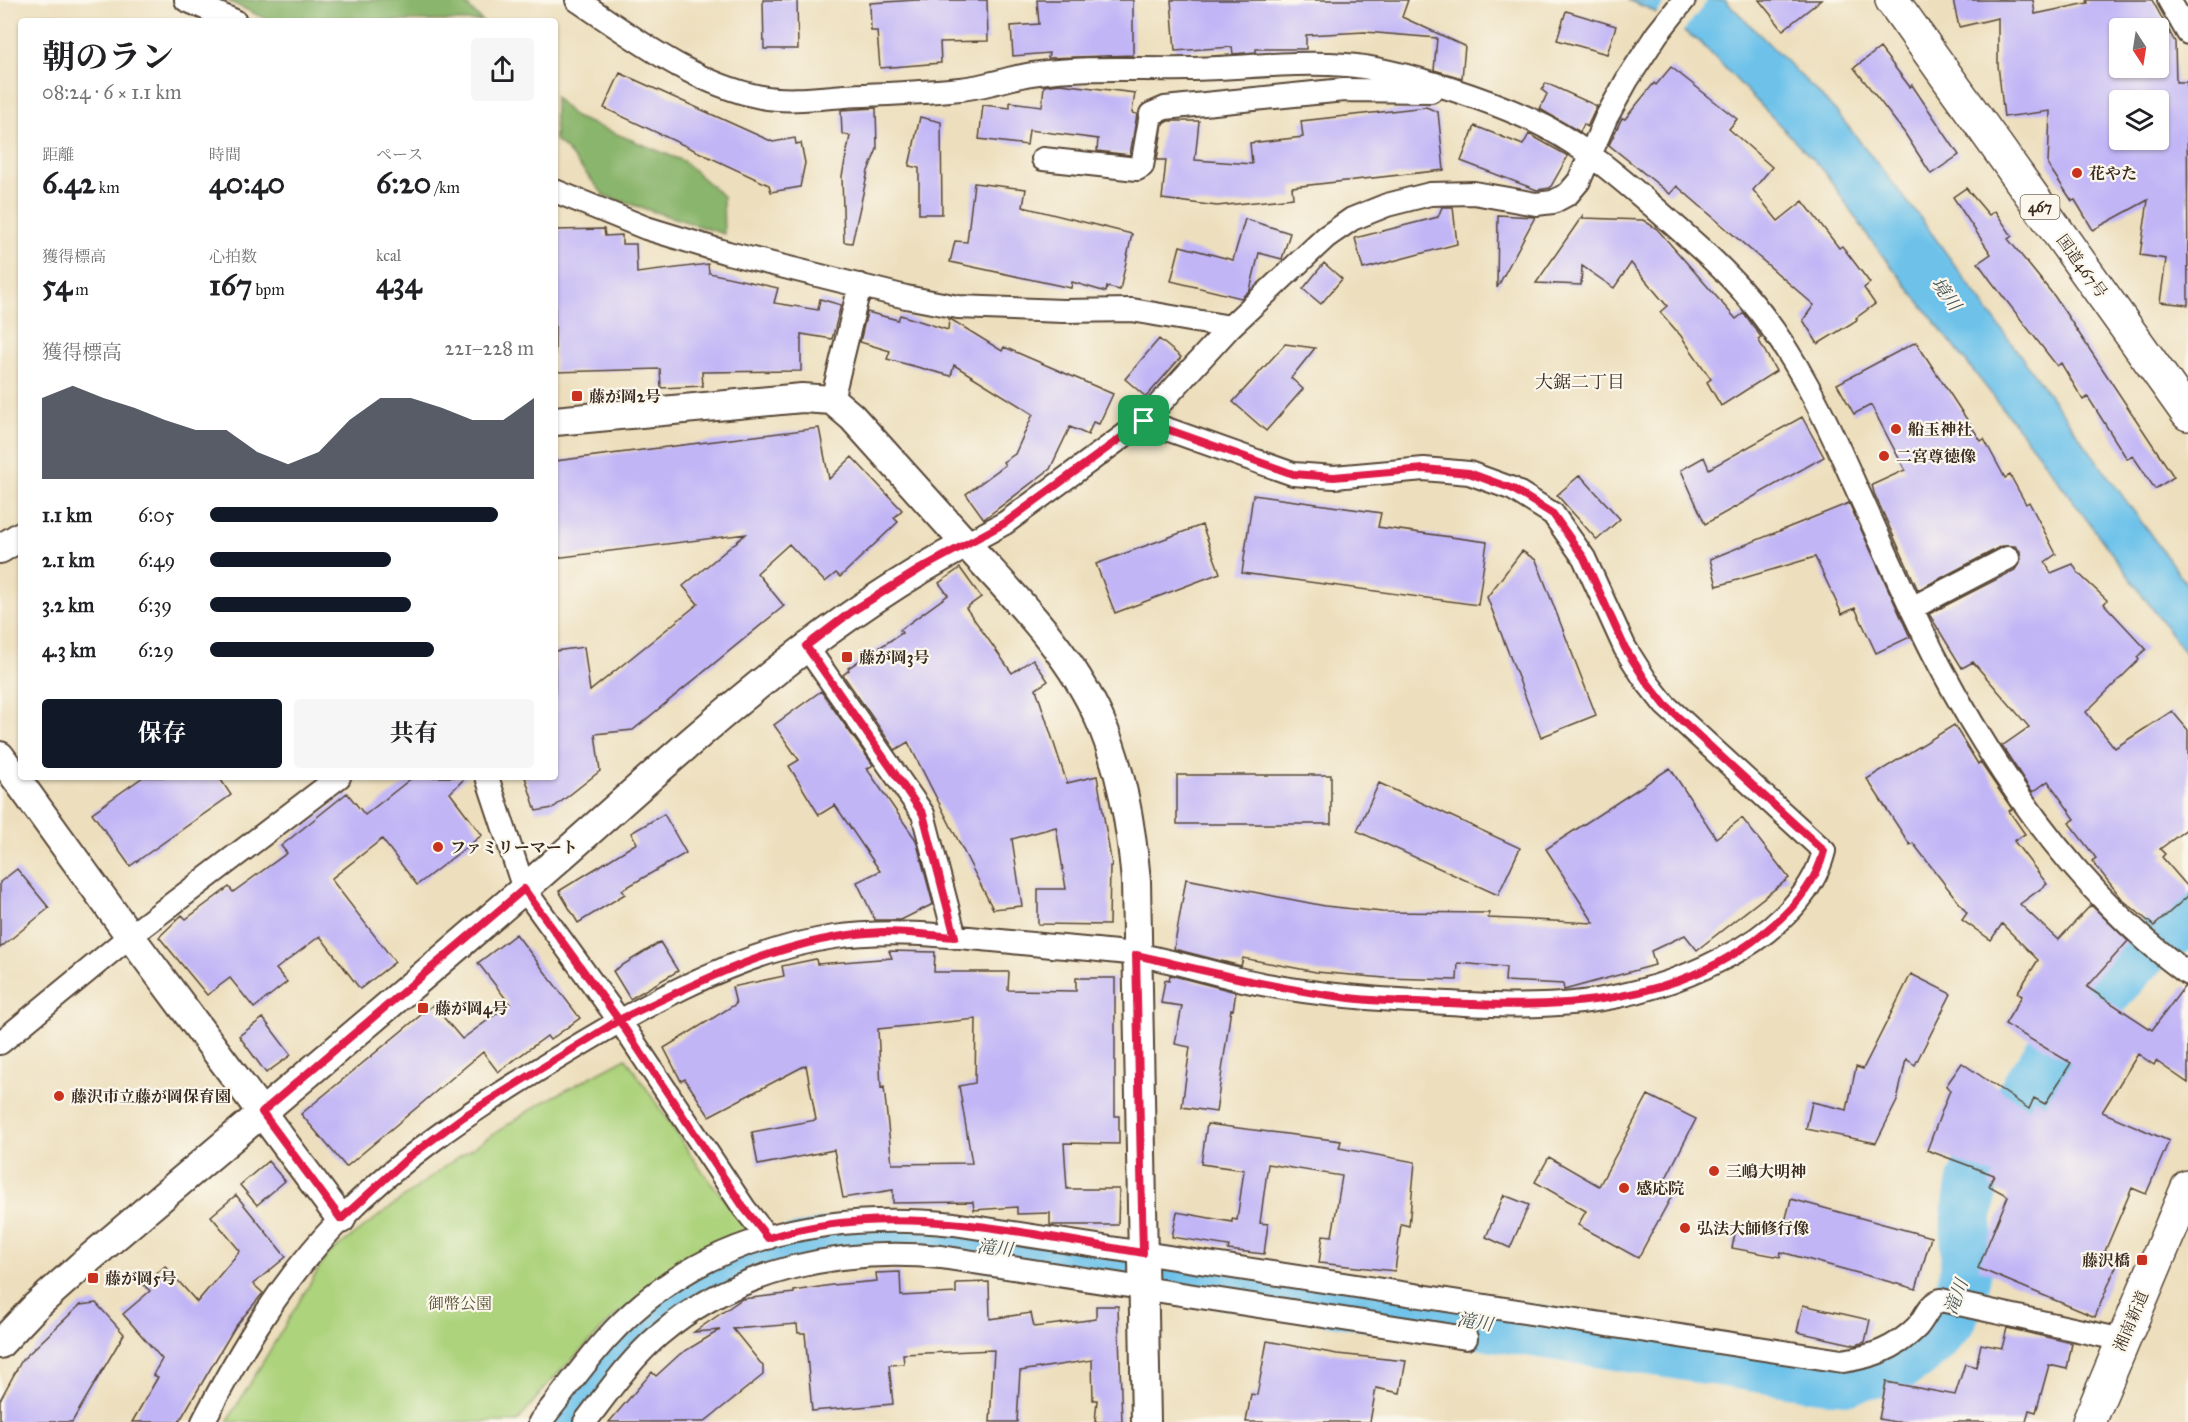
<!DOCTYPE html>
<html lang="ja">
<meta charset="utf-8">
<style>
:root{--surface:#fff;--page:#f6f6f6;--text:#202124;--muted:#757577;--accent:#111827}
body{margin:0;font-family:"IM FELL Great Primer","Noto Serif JP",serif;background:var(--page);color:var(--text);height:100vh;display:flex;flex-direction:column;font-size:22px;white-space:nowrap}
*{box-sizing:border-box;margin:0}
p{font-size:20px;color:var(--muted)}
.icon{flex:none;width:33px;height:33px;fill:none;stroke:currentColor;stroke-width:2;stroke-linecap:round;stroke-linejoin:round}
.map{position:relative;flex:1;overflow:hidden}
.drawer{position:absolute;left:18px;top:18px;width:540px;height:762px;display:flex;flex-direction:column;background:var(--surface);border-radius:6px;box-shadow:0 2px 4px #0004}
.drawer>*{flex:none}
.needle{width:39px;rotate:168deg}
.controls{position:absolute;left:2109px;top:18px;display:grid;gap:12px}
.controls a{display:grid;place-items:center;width:60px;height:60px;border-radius:6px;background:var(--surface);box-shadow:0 2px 4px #0004;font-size:30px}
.pin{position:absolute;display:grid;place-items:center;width:51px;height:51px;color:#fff;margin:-26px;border-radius:12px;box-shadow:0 3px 9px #0006}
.round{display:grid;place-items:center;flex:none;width:63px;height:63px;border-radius:6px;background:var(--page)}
.headline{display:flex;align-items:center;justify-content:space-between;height:102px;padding:0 24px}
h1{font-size:33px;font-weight:700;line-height:45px}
.figures{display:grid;grid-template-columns:repeat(3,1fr);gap:9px;height:102px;padding:6px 24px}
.figures div{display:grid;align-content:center}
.figures b{font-size:30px;font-weight:700}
.figures small{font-size:16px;font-weight:400}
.figures p{font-size:16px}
.chart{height:168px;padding:12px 24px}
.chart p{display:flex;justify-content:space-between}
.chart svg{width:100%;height:108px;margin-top:6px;fill:var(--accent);opacity:.7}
.cta{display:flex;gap:12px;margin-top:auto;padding:12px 24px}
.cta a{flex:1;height:69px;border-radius:6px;background:var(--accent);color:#fff;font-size:24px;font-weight:700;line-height:69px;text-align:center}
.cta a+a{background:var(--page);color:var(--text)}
ul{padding:0 24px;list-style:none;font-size:20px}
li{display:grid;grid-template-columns:96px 72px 1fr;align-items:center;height:45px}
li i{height:15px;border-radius:8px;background:var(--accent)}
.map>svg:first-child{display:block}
.green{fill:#add37d;stroke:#747e4e;stroke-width:1.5}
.forest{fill:#8ab56c;stroke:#627045;stroke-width:1.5}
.water{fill:#6ec2ea;stroke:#547684;stroke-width:1.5}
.pier{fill:#eddfbd}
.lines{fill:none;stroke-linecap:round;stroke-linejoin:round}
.river{stroke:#6ec2ea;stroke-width:52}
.building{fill:#c1b5f6;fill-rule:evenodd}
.minor-casing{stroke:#564536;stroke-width:26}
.tertiary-casing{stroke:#564536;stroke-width:32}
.primary-casing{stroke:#564536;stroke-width:36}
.trunk-casing{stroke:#564536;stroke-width:36}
.minor{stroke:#fff;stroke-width:22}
.tertiary{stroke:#fff;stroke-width:28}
.primary{stroke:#fff;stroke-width:33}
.trunk{stroke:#fff;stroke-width:33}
.route-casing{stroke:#fff;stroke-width:12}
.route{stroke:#e11d48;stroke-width:8}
.poi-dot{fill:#c8321e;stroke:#fbf7ec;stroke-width:2}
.labels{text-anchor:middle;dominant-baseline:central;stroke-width:4.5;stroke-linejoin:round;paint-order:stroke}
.shield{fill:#fbf7ec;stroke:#75685c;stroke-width:1.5}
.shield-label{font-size:15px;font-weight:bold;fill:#3b2a1e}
.poi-label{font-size:16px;font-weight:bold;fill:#3b2a1e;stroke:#fbf7ec;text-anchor:start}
.street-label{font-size:16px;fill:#3b2a1e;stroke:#fbf7ec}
.park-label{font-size:16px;fill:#585436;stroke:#fbf7ec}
.water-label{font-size:18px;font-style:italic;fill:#4a585b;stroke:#fbf7ec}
.neighbourhood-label{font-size:18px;fill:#3b2a1e;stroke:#fbf7ec}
</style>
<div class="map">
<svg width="2188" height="1422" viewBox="0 0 2188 1422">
<rect width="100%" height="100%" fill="#fbf7ec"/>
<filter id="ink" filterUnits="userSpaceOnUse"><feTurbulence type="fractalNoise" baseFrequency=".0167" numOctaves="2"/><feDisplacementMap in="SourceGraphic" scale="12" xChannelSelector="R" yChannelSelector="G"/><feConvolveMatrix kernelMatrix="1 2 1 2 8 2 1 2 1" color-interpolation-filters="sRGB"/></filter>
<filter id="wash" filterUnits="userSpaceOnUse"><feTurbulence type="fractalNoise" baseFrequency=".008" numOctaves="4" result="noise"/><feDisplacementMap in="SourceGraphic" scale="24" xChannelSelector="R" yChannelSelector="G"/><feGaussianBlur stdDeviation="1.35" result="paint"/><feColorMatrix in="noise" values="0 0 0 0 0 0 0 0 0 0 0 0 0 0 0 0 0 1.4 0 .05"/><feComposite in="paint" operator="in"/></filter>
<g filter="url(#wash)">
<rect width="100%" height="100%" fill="#eddfbd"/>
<path class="green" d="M626,1058L699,1167L752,1234L617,1314L548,1384L517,1422H227L327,1255L448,1164L538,1105Z"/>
<path class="forest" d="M226,0H462L482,21H355L352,17L329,21H270Z
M555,97L575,117L683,161L723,196L724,234L605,196L568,152L555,140Z"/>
<path class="water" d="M1627,0H1725L1835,110L1922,220L2188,586V657L2037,452L1870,239L1824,171L1699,41L1650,9Z"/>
<path class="pier" d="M1667,0H1708L1682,33L1655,15Z"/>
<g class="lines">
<path class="river" d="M563,1422C593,1384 623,1345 659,1313C710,1268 826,1237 894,1237C940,1237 987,1246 1034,1253L1820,1376L1849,1378L1896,1367L1918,1353L1936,1336L1952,1316L1960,1295L1966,1270L1967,1215L1973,1181L1989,1146L2059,1041L2142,953L2188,920"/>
</g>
<g id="blocks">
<path class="building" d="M763,0H797L798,49H764Z
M916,0H987L988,41L940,42L941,63L880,68L877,31H871L870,3Z
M1037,0H1133V55L1048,58L1049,53L1013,56L1011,26L1039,24Z
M1171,0H1408L1402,17L1465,46L1462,78L1434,70L1437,38L1365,32L1306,35V49H1256V52L1233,54L1232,47L1175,51Z
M1759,0H1821L1783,30Z
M1953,0H2033L2035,14L2088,3L2087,0H2152L2175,42L2176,82H2187L2188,305L2160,302L2166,259L2140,255L2148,200L2093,230L2075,200L2072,201L2048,165L2050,111L2004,117L1998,65V18L1959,27ZM2120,28H2158V68H2120ZM2120,100H2158V140H2120Z
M1566,11L1616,26L1607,54L1557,40Z
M1880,48L1910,87L1912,85L1959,155L1931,174L1904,132L1854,68Z
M1671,67L1737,119L1729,129L1772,167L1753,190L1778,221L1803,201L1839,248L1842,246L1870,283L1864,288L1875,304L1856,318L1857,320L1818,344L1803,320L1814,305L1677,186L1670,194L1609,145L1622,118L1625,119L1654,83L1656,85Z
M620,73L773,142L795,138L796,144L801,143L805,163L800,187L771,192L769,185L604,108Z
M1546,83L1597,106L1587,127L1584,124L1580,132L1540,109L1547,94L1542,90Z
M1060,84L1135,93L1132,113L1137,114L1130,155L1097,151L1098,139L1029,130L1027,145L979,139L983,105L1010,108V102L1042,106L1044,86Z
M1426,107L1438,112L1444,170L1292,187L1293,198L1217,206L1162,199L1166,160H1157L1163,124L1168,121H1199L1195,160L1252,164L1250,143L1303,137L1301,121Z
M876,108L877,149L868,171L852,243L844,242L842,176L850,136L842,134L841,110Z
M920,117L941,122L942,214H919V168L909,166Z
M1475,126L1523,145L1529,134L1568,156L1550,188L1537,190L1461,161Z
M974,183L1026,189L1023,207L1132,234L1120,290L1107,287L1106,292L1072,282L1071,288L950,262L955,241L967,242Z
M1966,188L1989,215L1995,211L2012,236L2008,239L2055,297L2174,477L2155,489L2133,456L2127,459L2088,397L2083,400L2061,363L2057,366L1991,281L1978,263L1991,254L1953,197Z
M1442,207H1453L1457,244L1363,269L1355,238L1438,217Z
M1498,215L1535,217L1497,288Z
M1583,215V218L1643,220L1657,229L1736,319L1744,313L1761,337L1758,339L1776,371L1721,406L1707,382L1711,379L1681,336L1660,312L1667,306L1631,263L1614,288L1582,266L1581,285L1536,283Z
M1245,219L1290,233L1282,259L1259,253L1250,290L1241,298L1171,281L1180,246L1233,260Z
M604,229L605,236L622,235V244H636L637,273L708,264L709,273L778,288L774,303L818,310L820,299L841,305L832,339L801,334V371L702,372L703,386L661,388L660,369L555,372V230Z
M1324,263L1342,279L1321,304L1303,289Z
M867,312L898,320L900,315L948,330L949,319L952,320L1002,351L1004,347L1113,394L1099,424L1093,422L1088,435L1070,427L1050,469L984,519L966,494L1005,465L1003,462L1015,454L1033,414L954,365L951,376L887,359L890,351L860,342Z
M1159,339L1181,357L1146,397L1125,379Z
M1916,342L1981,441L1984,439L2005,478L2010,475L2026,504L2029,502L2056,554L2045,562L2051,573L2073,564L2078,573L2107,600L2104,604L2146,649L2137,657L2139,660L2086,712L2115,748L2172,711L2188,730V828L2160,849L2165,854L2162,857L2188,887V896L2154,926L2123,900L2092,861L2096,858L2069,823L2075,819L2048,781L2033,792L2028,786L2002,746L2029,727L1973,662L1962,668L1929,614L2015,570L2021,559L2020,551L2015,546H2002L1918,590L1874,493L1872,485L1905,470L1871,405L1854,414L1837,384Z
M1285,344L1315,348L1291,378L1303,389L1266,431L1233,402Z
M1802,417L1824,457L1705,524L1681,470L1704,457L1709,469Z
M819,428L829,479L852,457L902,510L894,518L898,522L840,577L836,573L825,582L789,544L757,573L784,606L633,730L595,734L600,771L553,808L536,811L525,777H555V651L584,647L590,691L698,604L683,586L746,534L555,558V461Z
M1580,475L1620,519L1597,540L1557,495Z
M1253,495L1381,513L1378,527L1487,542L1478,605L1242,573Z
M1849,503L1910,637L1876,653L1855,608L1842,614L1815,557L1717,586L1710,559Z
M1202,525L1220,573L1115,613L1096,564Z
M1522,551L1536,560L1596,715L1541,737L1487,597Z
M960,568L981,597L966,608L1012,673L1033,659L1048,681L1036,689L1067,783L1097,776L1112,866H1110L1109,925L1038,924V889H1066L1056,827L1012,839L1022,906L993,909L908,742L895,750L843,675L849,670L848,668L902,633L900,630L948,595L939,583Z
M821,691L873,765L867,769L916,840L933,904L901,920H875L857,882L880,871L835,805L819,815L789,766L799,760L774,725Z
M1954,725L1978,764L1980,762L2012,809L2009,811L2025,834L2014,841L2047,884L2020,904L2058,940L2091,905L2128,941L2087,987L2152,1030L2184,987H2188V1083L2156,1061L2154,1065L2138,1054L2102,1112L2169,1141L2146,1194L2132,1188L2102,1258L2117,1264L2095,1317L1978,1268L2008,1196L1989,1186L1994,1175L1927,1150L1950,1090L1946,1086L1962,1063L2029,1109L2034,1098L2045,1104L2071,1063L2005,1024L2022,996L2017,993L2038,960L2002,924L1991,940L1962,920L1967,913L1913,843L1910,845L1867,779Z
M1670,768L1716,838L1742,818L1789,878L1697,950L1685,935L1651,951L1655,965L1564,990L1563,984L1505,981L1506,967L1458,963L1457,980L1385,978L1316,972L1243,958L1241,966L1174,949L1186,879L1325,906L1382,912L1490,913L1488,918L1594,923L1546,849Z
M1177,775H1331V824H1177Z
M143,777H219L231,795L130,866L92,813Z
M413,777H466L450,793L482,835L417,885L382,839L331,879L395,962L360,989L320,936L276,969L287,982L254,1008L230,978L207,995L159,937L182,915L186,919L229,887L233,892L287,853L281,846L347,793L365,815Z
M1379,783L1520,848L1498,895L1357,831Z
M664,814L686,853L622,890L625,894L578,923L559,891L637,843L631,833Z
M17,869L49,908L0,948V882Z
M516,934L580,1018L550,1040L547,1036L498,1072L483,1052L346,1167L301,1114L433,1005L462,1039L510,1004L478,963Z
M660,942L678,971L630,999L613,971Z
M889,951L935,952L934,972H1009L1008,990L1076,991V978H1115V1116H1119V1144L1064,1143L1067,1189H1119L1118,1225H1050V1213L1017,1214V1207L974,1210L973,1202L893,1203V1190L843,1198L834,1150L758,1165L752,1132L816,1120L806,1065L709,1116L685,1079L681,1081L664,1048L736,1004L732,987L784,976L782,966L816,959L817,964L892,958ZM976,1019L975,1083L959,1086L972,1163L892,1164L884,1087L881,1088L878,1029Z
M1911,974L1951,994L1915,1065L1906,1059L1897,1101L1876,1143L1806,1129L1812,1102L1847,1110L1856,1067L1863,1069Z
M1170,975L1236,992L1233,1010L1231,1009L1216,1112L1182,1107L1190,1047L1175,1044L1182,1006L1161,1003L1165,980L1169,981Z
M263,1018L291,1055L266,1073L239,1036Z
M1648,1095L1696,1119L1663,1184L1675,1190L1638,1258L1578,1225L1586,1211L1535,1182L1549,1157L1599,1186Z
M1207,1124L1341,1141L1339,1148L1415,1162L1409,1226L1401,1224L1395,1271L1319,1263L1323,1235L1332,1236L1342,1176L1268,1164L1260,1223L1268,1224L1264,1254L1228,1250L1229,1246L1172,1237L1177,1212L1232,1222V1219L1237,1220L1244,1170L1201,1164Z
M268,1161L285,1181L257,1205L240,1185Z
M236,1195L286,1257L253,1284L263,1293L235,1327L179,1422H132L158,1377L153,1375L162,1359L123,1314L150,1291L144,1285L165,1266L197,1302L240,1251L211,1216Z
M1504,1195L1529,1205L1510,1248L1486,1237Z
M1791,1199L1931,1237L1916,1289L1781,1252L1780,1257L1732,1248L1737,1224L1782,1233Z
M900,1272L901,1296L956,1293V1283L989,1282L990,1319L1031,1313L1034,1327L1096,1319V1306H1118L1122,1422H1095L1097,1400H1093L1092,1360L1020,1371L1017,1422H990L994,1350L903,1354L904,1364L889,1365L893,1404L812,1411L805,1333H798L797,1324L733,1329L763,1366V1375L704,1422H609L652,1372L656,1376L680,1354L720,1330L694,1332L742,1299L794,1293V1291L832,1285L877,1281L876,1273Z
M96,1303L124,1334L72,1422H0V1400L22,1360L80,1305Z
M1803,1305L1870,1320L1865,1342L1856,1345L1797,1332Z
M2007,1328L2072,1343L2067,1369L2049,1365L2036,1412L2029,1410L2026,1422H1895L1879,1419L1886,1382L1955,1395L1965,1364L1976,1367L1981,1344L2002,1348Z
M1267,1341L1337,1354L1406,1361L1400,1393L1376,1388L1370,1422H1246L1251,1394L1257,1395Z"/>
</g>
</g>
<g filter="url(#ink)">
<use href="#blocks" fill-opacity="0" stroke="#564536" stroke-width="1.5"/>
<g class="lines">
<g class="minor-casing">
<path id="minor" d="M186,0L235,21
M577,0C634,38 692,83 761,97C788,102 818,98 845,96C883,94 922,93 960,89C984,87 1008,78 1032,74C1084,66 1136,70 1189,69C1241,68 1295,61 1346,65C1400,69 1498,102 1546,127C1587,149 1620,178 1655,208C1686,236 1719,263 1746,295C1794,350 1826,419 1855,485C1883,546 1909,607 1940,666C2001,781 2082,896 2188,974
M2169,0L2188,33
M1043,159L1137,169L1142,166L1151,114L1165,108L1344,90L1431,91
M555,191L646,228L728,253L906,297L958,307L1063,311L1132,310L1230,327
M832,400L860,285
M966,544L1005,523L1144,421L1230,327L1326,237L1352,219L1387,205L1430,194L1474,193L1536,204L1553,202L1568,194L1579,181L1606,118L1627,80L1657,34L1684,0
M1912,608L2008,558
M806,646L923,814L955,937
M487,777L524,889L619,1020L744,1208L768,1238
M0,1043L130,936L339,777
M203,1422C241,1348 282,1280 340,1220C400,1158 470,1112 543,1067C629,1014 732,952 834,937C896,928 959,937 1021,943C1059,947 1097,949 1134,954C1177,961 1219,976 1262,984C1318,995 1374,999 1431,1002C1540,1009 1624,1010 1724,958C1767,937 1812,899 1824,851L1665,705L1646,681L1625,648L1584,558L1553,514L1513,489L1469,473L1424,469L1334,477L1293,474L1144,421
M540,1422C562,1395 582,1366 605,1340C698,1236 821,1211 954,1224L1842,1361C1872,1357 1895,1349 1917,1327C1926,1317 1928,1304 1941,1300L2123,1340
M585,1422C608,1392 630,1360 659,1335C736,1269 842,1247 941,1257L1466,1338"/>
</g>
<g class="tertiary-casing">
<path id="tertiary" d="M555,421L802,398L832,400L852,417C891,460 929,503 967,545C1016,599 1069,651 1099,718C1122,770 1131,825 1136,881L1146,1422
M0,549L21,536
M0,756L130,936L341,1219
M0,1344L35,1307L83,1264C230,1139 379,1015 524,889C666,766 799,633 966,544"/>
</g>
<g class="primary-casing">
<path id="primary" d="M2089,1422L2188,1187"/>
</g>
<g class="trunk-casing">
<path id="trunk" d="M1892,0L2188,414"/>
</g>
<use href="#minor" class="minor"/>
<use href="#tertiary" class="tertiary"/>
<use href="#primary" class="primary"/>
<use href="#trunk" class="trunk"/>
</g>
</g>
<g class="lines" filter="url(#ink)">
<g class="route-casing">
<path id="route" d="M1144,421L1005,523L920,569L851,612L806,646L923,814L955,937C931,935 906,932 882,932C787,936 703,980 619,1020L524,889L262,1112L341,1219L409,1157L463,1117L619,1020L744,1208L768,1238C888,1199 1022,1233 1143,1253L1136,955C1207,971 1277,989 1349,998C1382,1002 1416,1002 1449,1003C1558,1009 1679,1005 1767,930C1792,910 1816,883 1824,851L1665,705L1646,681L1625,648L1584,558L1553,514L1513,489L1469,473L1424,469L1334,477L1293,474L1144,421"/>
</g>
<use href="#route" class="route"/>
</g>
<g class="poi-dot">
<circle cx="2077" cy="173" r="6"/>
<rect x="571" y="390" width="12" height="12" rx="3"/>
<circle cx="1896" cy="429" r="6"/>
<circle cx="1884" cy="456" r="6"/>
<rect x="841" y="651" width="12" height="12" rx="3"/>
<circle cx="438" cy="847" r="6"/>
<rect x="417" y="1002" width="12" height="12" rx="3"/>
<circle cx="59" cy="1096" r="6"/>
<circle cx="1714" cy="1171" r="6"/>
<circle cx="1624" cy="1188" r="6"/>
<circle cx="1685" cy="1228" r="6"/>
<rect x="2136" y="1254" width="12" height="12" rx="3"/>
<rect x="87" y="1272" width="12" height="12" rx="3"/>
</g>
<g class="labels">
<rect class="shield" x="2020.5" y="195" width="39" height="24" rx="4.5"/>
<g class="shield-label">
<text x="2040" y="207">467</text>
</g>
<g class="poi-label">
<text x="2089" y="173">花やた</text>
<text x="589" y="396">藤が岡2号</text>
<text x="1908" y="429">船玉神社</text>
<text x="1896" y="456">二宮尊徳像</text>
<text x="859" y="657">藤が岡3号</text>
<text x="450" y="847">ファミリーマート</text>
<text x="435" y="1008">藤が岡4号</text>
<text x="71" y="1096">藤沢市立藤が岡保育園</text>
<text x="1726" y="1171">三嶋大明神</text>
<text x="1636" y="1188">感応院</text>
<text x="1697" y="1228">弘法大師修行像</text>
<text x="2130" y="1260" text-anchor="end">藤沢橋</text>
<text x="105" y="1278">藤が岡5号</text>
</g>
<g class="street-label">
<text transform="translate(2082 266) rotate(54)">国道467号</text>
<text transform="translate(2131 1321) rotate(-67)">湘南新道</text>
</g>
<g class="park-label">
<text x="460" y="1303">御幣公園</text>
</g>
<g class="water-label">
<text transform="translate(1946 294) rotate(54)">境川</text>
<text transform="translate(995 1248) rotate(6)">滝川</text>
<text transform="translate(1956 1297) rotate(-70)">滝川</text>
<text transform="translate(1475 1322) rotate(9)">滝川</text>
</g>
<g class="neighbourhood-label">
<text x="1580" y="382">大鋸二丁目</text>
</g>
</g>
</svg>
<div class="controls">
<a><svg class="needle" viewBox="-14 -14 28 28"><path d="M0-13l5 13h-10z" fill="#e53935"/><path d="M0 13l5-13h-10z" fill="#757577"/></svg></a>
<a><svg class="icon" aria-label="layers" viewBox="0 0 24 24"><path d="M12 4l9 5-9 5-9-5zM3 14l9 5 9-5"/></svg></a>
</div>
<div class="pin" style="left:1144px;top:421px;background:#1e9e55"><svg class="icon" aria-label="arrive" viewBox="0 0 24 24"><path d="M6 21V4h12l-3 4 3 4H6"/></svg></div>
<section class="drawer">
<div class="headline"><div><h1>朝のラン</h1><p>08:24 · 6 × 1.1 km</p></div><a class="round"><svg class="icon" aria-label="share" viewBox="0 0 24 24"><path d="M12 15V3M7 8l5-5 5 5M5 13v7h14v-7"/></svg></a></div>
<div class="figures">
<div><p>距離</p><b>6.42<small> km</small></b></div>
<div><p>時間</p><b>40:40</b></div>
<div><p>ペース</p><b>6:20<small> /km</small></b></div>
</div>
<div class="figures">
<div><p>獲得標高</p><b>54<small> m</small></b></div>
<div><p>心拍数</p><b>167<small> bpm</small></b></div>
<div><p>kcal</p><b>434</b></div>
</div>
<div class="chart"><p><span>獲得標高</span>221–228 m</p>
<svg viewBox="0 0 160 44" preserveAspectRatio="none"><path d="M0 44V11L10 6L20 11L30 15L40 20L50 24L60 24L70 33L80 38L90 33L100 20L110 11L120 11L130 15L140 20L150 20L160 11V44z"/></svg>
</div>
<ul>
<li><b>1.1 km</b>6:05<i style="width:89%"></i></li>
<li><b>2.1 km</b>6:49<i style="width:56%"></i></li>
<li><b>3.2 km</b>6:39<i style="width:62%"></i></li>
<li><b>4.3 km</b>6:29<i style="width:69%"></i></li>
</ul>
<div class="cta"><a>保存</a><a>共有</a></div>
</section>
</div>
